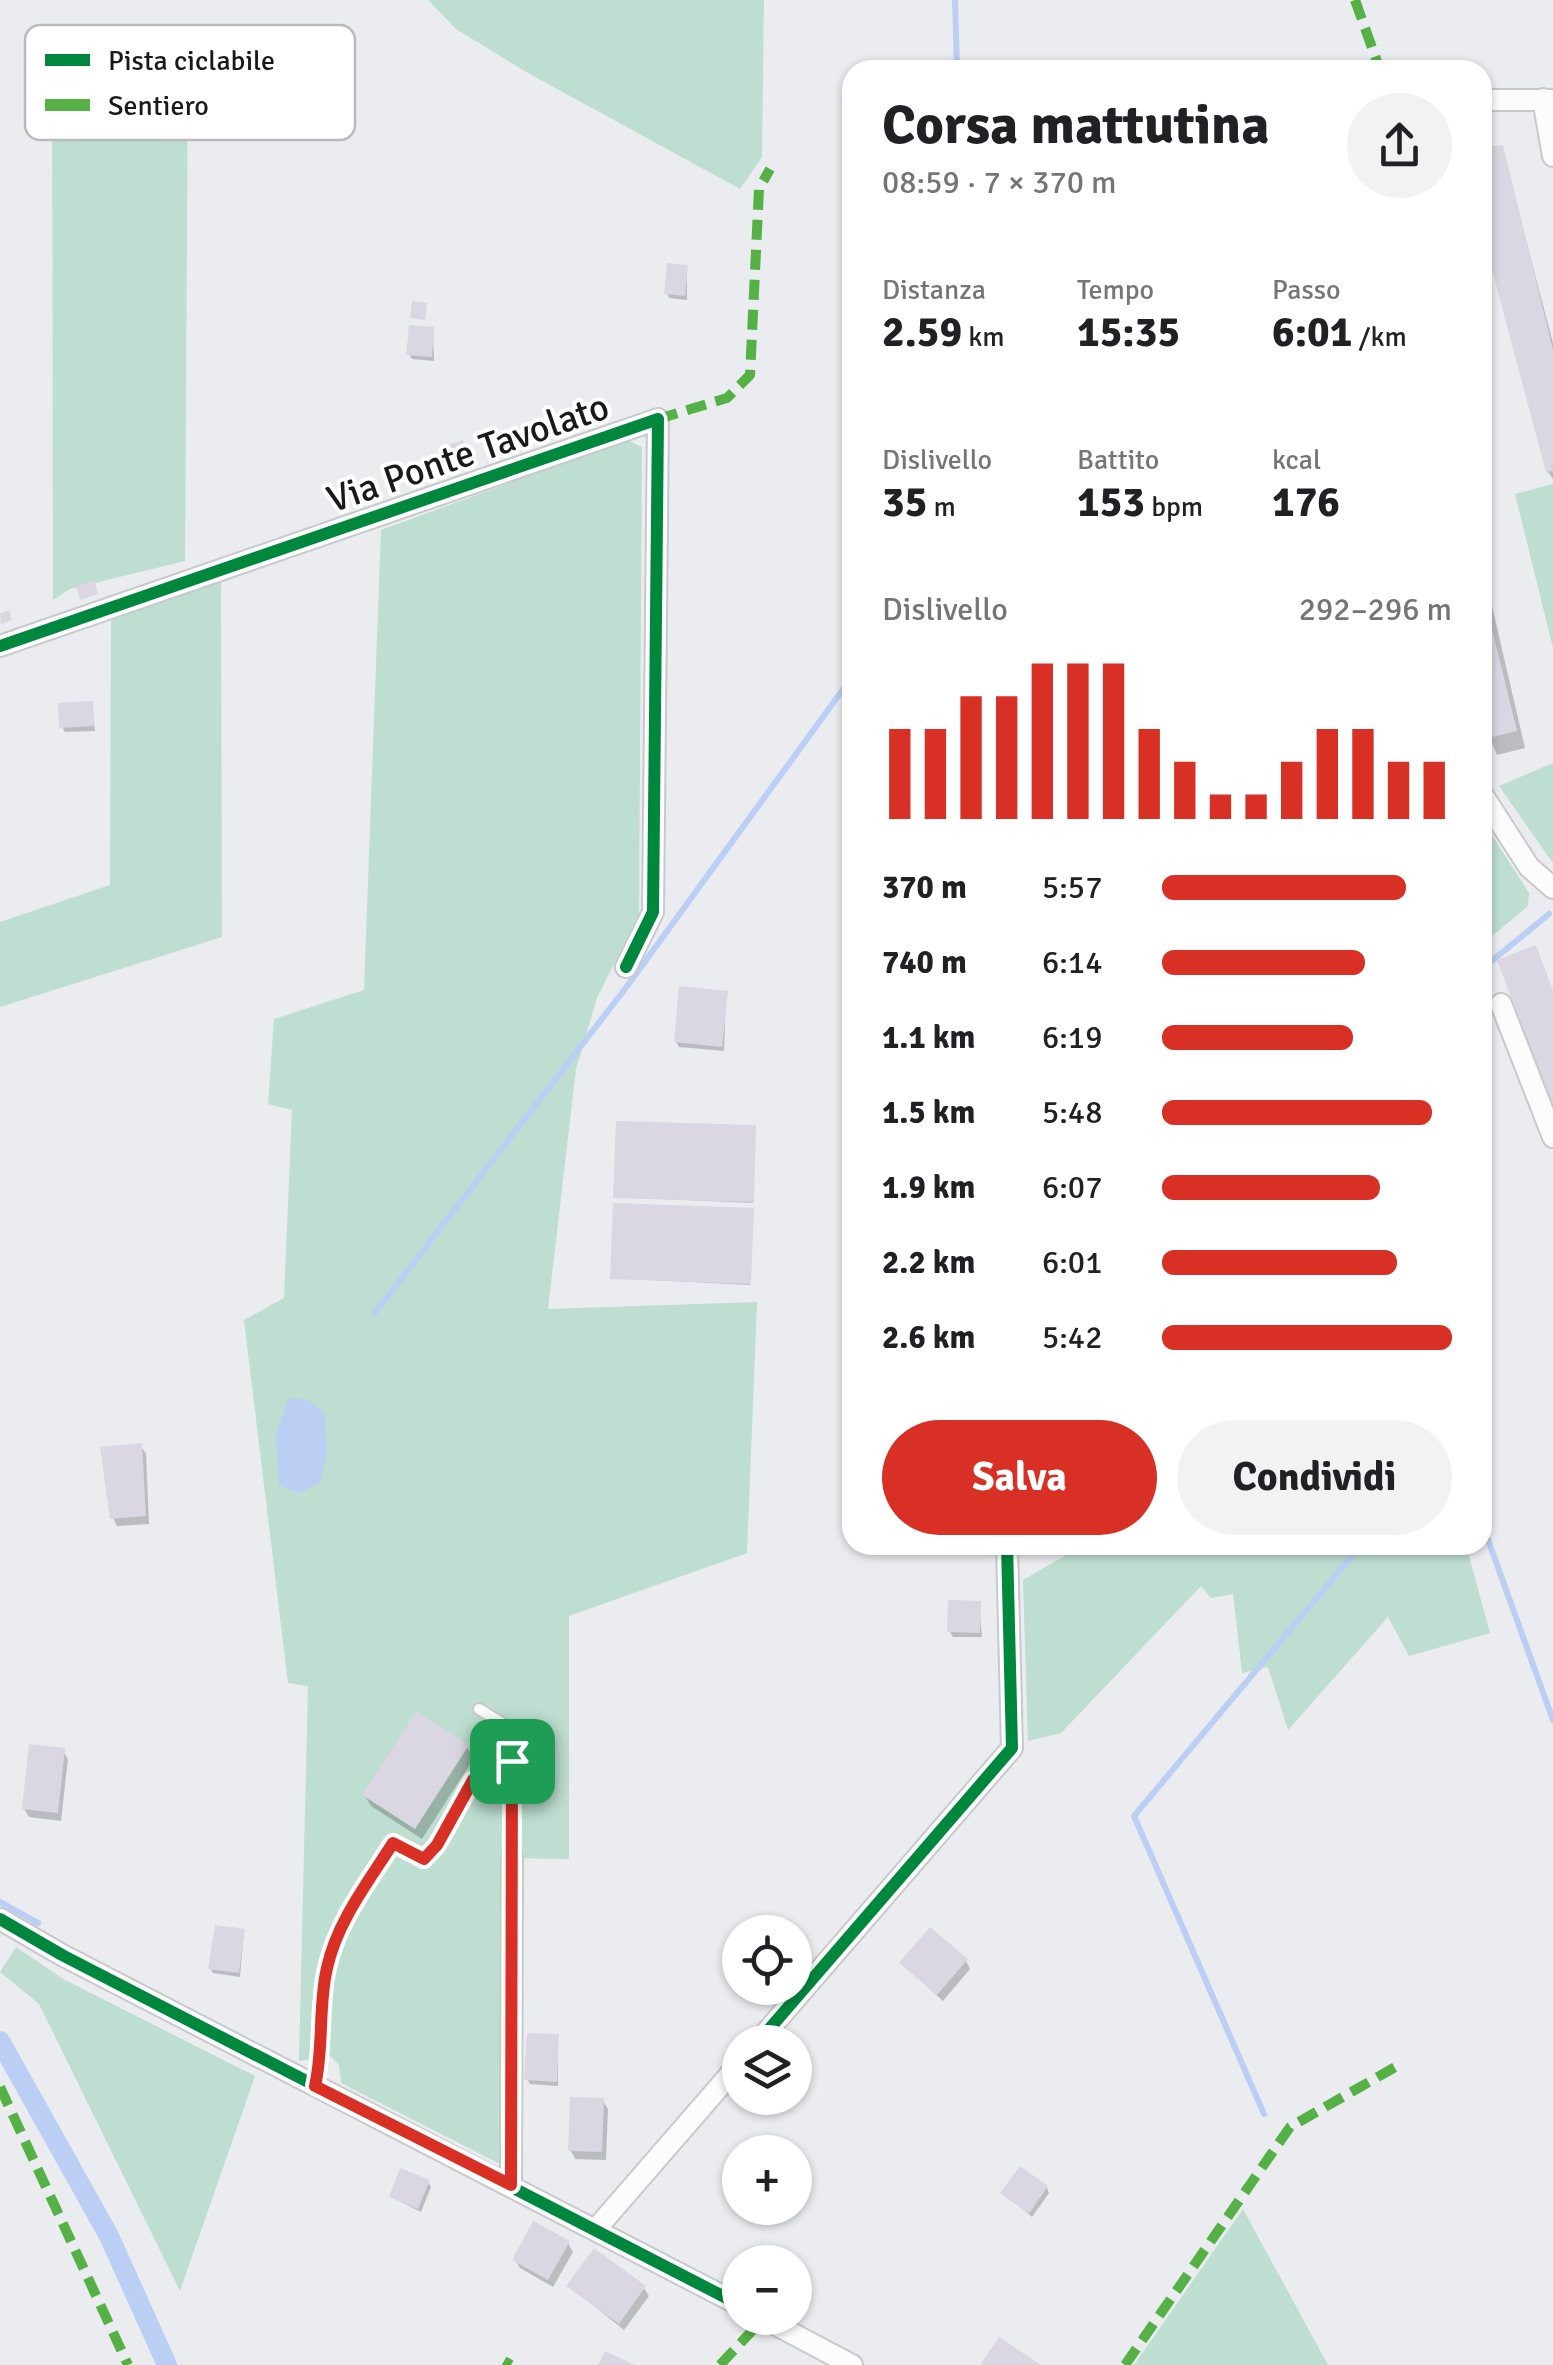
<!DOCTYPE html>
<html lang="it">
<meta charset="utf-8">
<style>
:root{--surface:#fff;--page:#f2f2f2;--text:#202124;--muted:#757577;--accent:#d93025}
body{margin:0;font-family:Signika,sans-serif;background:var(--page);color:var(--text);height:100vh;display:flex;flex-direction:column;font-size:38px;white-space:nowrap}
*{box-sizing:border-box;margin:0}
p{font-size:32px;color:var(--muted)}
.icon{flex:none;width:55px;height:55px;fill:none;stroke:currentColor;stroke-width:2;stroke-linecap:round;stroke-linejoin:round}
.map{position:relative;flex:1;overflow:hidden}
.drawer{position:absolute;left:842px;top:60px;width:650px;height:1495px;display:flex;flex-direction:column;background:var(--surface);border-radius:30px;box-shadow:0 2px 8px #0004}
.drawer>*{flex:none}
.fabs{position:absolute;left:722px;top:1915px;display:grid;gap:20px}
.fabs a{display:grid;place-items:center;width:90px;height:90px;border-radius:50%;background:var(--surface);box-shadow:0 2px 8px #0004;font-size:50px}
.pin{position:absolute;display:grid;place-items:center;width:85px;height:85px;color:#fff;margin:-42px;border-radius:20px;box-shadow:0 5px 15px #0006}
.round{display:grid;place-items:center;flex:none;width:105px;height:105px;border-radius:52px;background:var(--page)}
.summary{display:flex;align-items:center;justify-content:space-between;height:170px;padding:0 40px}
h1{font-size:55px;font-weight:700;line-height:75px}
.metrics{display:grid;grid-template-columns:repeat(3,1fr);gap:15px;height:170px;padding:10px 40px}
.metrics div{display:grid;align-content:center}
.metrics b{font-size:42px;font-weight:700}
.metrics small{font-size:28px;font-weight:400}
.metrics p{font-size:28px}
.chart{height:280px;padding:20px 40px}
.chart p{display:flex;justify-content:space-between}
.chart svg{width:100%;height:180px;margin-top:10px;stroke:var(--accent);stroke-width:6}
.primary-button{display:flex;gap:20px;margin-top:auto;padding:20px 40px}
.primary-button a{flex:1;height:115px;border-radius:60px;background:var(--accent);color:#fff;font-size:40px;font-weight:700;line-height:115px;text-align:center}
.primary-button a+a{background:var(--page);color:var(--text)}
ul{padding:0 40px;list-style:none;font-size:32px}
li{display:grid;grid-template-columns:160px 120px 1fr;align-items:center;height:75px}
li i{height:25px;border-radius:12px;background:var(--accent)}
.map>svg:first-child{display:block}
.green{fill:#bdded0}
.water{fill:#bbcff4}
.shadow{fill:#0003}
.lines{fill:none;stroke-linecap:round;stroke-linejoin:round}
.stream{stroke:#bbcff4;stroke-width:6}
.canal{stroke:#bbcff4;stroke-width:20}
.building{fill:#dad6e2}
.lane-casing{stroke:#c7c9cb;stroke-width:14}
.street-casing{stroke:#c7c9cb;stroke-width:24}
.lane{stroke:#fcfcfd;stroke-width:10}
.street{stroke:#fcfcfd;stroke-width:20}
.quiet{stroke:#55b145;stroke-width:10;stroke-dasharray:20 10;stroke-linecap:butt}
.cycleway-casing{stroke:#fff;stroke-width:19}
.cycleway{stroke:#00873e;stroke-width:12}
.route-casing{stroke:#fff;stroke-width:20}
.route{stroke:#d93025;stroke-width:12}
.labels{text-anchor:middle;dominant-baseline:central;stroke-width:8;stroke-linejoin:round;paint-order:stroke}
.street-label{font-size:38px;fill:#18191b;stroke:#fff}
.key{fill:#fff;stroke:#bababb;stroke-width:2.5}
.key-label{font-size:28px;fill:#18191b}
</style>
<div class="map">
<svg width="1553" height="2365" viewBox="0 0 1553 2365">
<rect width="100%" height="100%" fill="#eaecef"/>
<path class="green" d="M428,0H764L762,157L740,189L528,73L456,29Z
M179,45L188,64L185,561L70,589L53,600L52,84Z
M627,440L642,447L639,914L597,998L576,1069L548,1309L757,1302L747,1553L569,1616V1859L505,1858L502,2163H498L341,2083L339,2065L330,2056L299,2061L308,1686L288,1683L244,1320L284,1298L292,1110L268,1104L274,1019L364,990L381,530Z
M1553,484V648L1515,494Z
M221,580L222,937L0,1007V922L110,885L111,618Z
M1553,763V863L1499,786Z
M1482,820L1529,893L1528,906L1483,944Z
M1083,1545H1466L1490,1633L1409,1656L1388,1617L1288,1730L1268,1667L1242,1673L1233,1594L1211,1598L1201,1586L1061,1733L1028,1741L1023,1580Z
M16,1947L63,1979L255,2076L180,2291L39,2004L0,1972Z
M1243,2209L1328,2365H1134Z"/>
<path class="water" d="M289,1397L310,1401L324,1412L327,1453L320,1483L299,1493L279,1485L276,1434Z"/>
<path class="shadow" d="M1502,148L1553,343V479L1548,472Z
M687,267V300L669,298L667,293Z
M433,330L434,361L412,359L409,354Z
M1482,563L1525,748L1497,755L1482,720Z
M92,704L95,731L65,732L62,727Z
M726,993L724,1051L679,1047L676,1042Z
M755,1129L753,1203L616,1197Z
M753,1212L750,1285L612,1278Z
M141,1446L146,1454L149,1524L117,1526L113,1518Z
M979,1603L982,1637H953L950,1632Z
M467,1747L474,1758L422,1839L371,1806L364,1795Z
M63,1751L68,1759L61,1821L29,1817L24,1809Z
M244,1931L240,1977L213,1973L210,1968Z
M966,1961L970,1969L943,2001L902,1963Z
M558,2037V2086L530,2084L527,2079Z
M603,2101L608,2109L606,2160L575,2159L571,2151Z
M428,2182L431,2187L421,2212L391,2197Z
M1047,2188L1049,2193L1032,2217L1003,2193Z
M568,2243L573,2252L553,2287L520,2268L515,2260Z
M569,2286L644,2288L649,2296L624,2330Z"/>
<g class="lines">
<path class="stream" d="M955,0L957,70
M1482,969L1549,914
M374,1314L625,989L852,677
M1482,1523L1553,1720
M0,1902L38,1923
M1264,2114L1134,1816L1361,1545"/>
<path class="canal" d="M0,2041L109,2236L167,2365"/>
</g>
<path class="building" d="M1503,145L1553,350V471L1546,472L1482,232V147Z
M667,263L688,265L685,296L664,294Z
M412,301L427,303L425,320L410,318Z
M409,325L434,327L432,357L406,355Z
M463,440L468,457L455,461L450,444Z
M94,580L98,594L80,600L76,586Z
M1482,588L1517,731L1484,739L1482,731Z
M9,610L12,620L1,624L0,614Z
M93,701L94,726L59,728L58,703Z
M1536,945L1553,991V1106L1497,960Z
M679,986L728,991L722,1047L674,1042Z
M616,1121L756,1125L754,1202L613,1198Z
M613,1203L754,1208L751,1284L610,1279Z
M142,1443L146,1516L110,1519L100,1447Z
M948,1600L981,1601L980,1633L947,1632Z
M416,1711L469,1745L415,1829L362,1795Z
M29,1744L65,1748L58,1813L22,1809Z
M215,1925L245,1929L239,1973L208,1969Z
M930,1927L968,1959L937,1995L899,1963Z
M527,2033L559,2034L557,2082L524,2080Z
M570,2097L604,2098L602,2152L568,2151Z
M1020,2166L1048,2186L1029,2214L1000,2193Z
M400,2168L430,2180L418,2209L389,2197Z
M533,2221L570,2241L548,2280L512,2260Z
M594,2248L646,2286L619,2324L566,2286Z
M999,2337L1041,2365H980Z
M605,2351L635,2365H598Z"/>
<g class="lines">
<g class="lane-casing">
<path id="lane" d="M512,1858V1761
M315,2085C324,2046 318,2005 327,1968C338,1922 368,1882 393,1843L424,1859L437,1845L473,1779L512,1761L510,1728L479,1709"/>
</g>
<g class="street-casing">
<path id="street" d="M1543,99L1553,156
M1482,100H1553
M0,646L658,419L653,912L626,967
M1482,794L1529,867L1553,888
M1501,1004L1553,1137
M0,1919L62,1955L740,2305
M758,2042L1012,1748L1007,1545
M511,2185L512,1858
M596,2229L740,2063
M763,2318L852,2365"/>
</g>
<use href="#lane" class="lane"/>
<use href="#street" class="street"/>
<path class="quiet" d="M1355,0L1380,70
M658,419L727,398L750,375L759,189L770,169
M0,2087L128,2365
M504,2361L511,2365
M720,2365L764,2318
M1125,2365L1290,2127L1397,2066"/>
<g class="cycleway-casing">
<path id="cycleway" d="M0,646L658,419L653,912L626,967
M0,1919L62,1955L740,2305
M758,2042L1012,1748L1007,1545"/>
</g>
<use href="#cycleway" class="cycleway"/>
</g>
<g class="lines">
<g class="route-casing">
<path id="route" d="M512,1761L511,2185L315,2086C324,2047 318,2006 327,1968C337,1922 368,1882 393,1843L424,1859L437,1845L473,1780Z"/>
</g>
<use href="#route" class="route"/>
</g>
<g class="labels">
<g class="street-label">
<text transform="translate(468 453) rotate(-19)">Via Ponte Tavolato</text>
</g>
</g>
<rect x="25" y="25" width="330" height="115" rx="15" class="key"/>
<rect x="45" y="54" width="45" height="12" fill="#00873e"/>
<rect x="45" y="99" width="45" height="12" fill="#55b145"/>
<g class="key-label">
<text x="108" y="70">Pista ciclabile</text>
<text x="108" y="115">Sentiero</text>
</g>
</svg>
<div class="fabs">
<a><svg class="icon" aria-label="locate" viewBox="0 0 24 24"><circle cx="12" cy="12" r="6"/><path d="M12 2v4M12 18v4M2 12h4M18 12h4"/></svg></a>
<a><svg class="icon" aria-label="layers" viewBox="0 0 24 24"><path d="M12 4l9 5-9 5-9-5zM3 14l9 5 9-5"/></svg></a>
<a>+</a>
<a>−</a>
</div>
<div class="pin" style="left:512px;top:1761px;background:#1e9e55"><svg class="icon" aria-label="arrive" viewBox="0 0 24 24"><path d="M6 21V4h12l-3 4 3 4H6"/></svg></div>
<section class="drawer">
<div class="summary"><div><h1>Corsa mattutina</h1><p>08:59 · 7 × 370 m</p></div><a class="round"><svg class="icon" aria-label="share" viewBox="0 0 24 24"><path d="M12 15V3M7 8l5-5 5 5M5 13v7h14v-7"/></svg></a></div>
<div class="metrics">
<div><p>Distanza</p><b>2.59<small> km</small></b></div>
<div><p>Tempo</p><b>15:35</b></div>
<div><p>Passo</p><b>6:01<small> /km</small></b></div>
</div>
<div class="metrics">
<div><p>Dislivello</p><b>35<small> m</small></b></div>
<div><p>Battito</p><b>153<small> bpm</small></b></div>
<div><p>kcal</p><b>176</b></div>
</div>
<div class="chart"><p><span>Dislivello</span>292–296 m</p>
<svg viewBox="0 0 160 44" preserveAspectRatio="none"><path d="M5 44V22M15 44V22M25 44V14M35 44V14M45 44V6M55 44V6M65 44V6M75 44V22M85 44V30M95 44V38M105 44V38M115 44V30M125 44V22M135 44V22M145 44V30M155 44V30"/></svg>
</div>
<ul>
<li><b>370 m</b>5:57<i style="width:84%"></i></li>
<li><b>740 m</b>6:14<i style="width:70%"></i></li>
<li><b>1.1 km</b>6:19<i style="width:66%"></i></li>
<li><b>1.5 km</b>5:48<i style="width:93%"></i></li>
<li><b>1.9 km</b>6:07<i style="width:75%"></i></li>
<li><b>2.2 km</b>6:01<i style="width:81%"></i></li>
<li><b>2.6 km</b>5:42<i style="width:100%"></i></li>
</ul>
<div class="primary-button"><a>Salva</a><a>Condividi</a></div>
</section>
</div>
